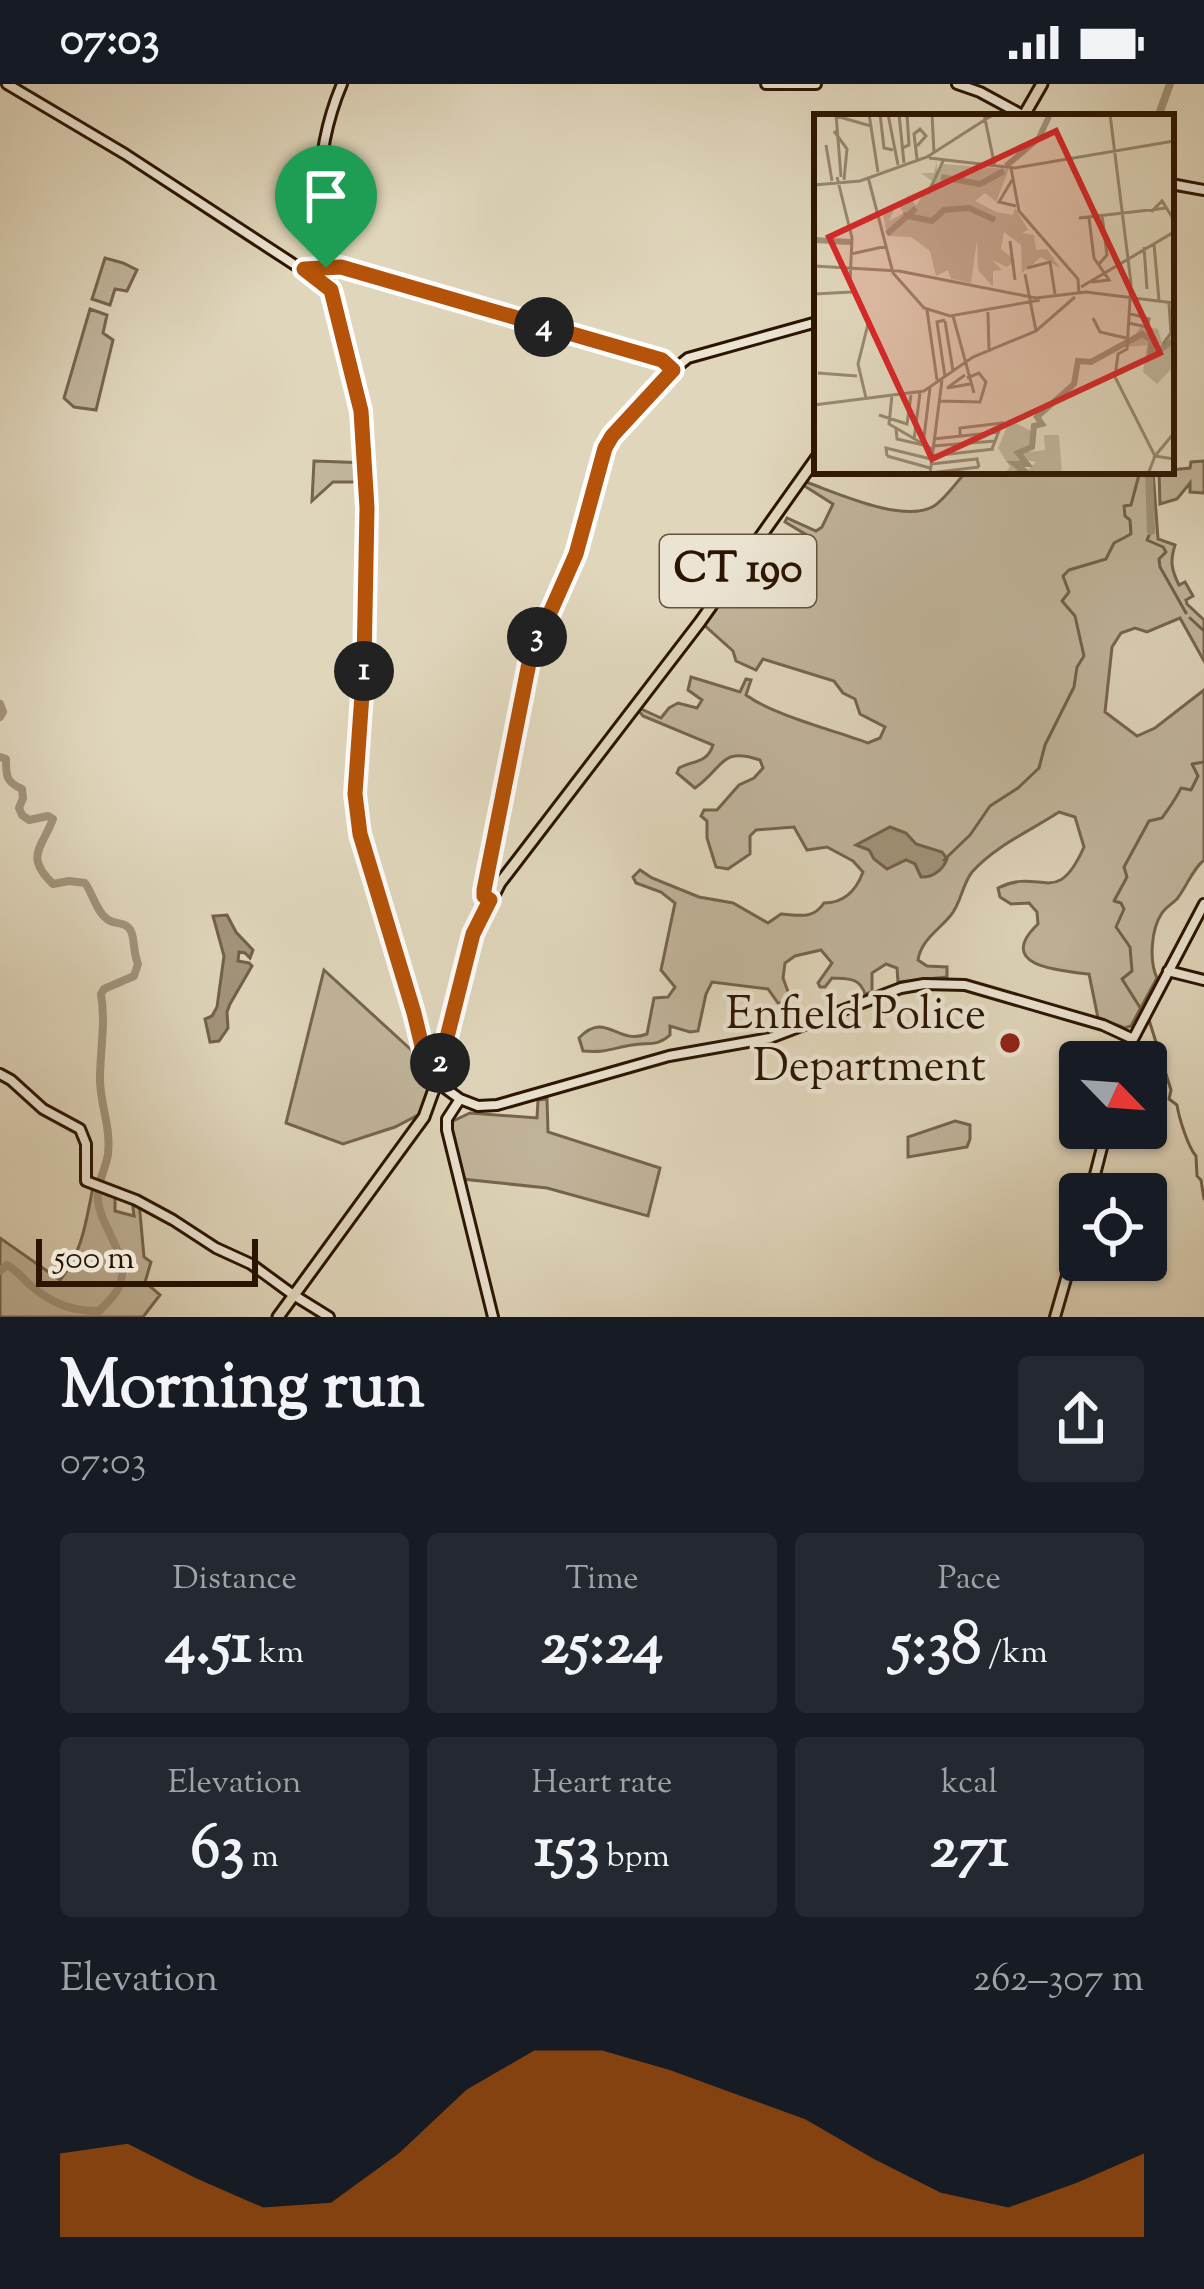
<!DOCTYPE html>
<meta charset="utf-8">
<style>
:root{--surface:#171b24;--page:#242831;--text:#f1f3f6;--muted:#9ea1a6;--accent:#b45309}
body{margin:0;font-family:"Sorts Mill Goudy",serif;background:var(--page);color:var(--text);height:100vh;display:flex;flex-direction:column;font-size:45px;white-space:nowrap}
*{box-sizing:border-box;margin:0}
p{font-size:39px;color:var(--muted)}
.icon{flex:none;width:66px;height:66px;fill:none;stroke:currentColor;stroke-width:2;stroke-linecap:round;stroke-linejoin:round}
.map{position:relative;height:1233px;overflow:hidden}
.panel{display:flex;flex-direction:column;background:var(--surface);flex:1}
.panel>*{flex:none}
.needle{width:78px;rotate:115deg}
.buttons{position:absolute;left:1059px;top:957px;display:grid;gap:24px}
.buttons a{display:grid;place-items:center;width:108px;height:108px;border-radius:12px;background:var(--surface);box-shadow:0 3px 9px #0004;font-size:60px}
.scale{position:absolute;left:36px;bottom:30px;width:222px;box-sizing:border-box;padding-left:12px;border:6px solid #2b1400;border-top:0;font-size:33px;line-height:42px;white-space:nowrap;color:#2b1400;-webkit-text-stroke:9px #ebe4d3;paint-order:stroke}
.pin{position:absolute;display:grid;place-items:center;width:102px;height:102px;color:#fff;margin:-123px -51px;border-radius:50% 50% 50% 0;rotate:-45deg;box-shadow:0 0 12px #0007}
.pin .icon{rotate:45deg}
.km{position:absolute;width:60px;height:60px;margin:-30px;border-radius:50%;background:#222;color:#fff;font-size:33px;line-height:60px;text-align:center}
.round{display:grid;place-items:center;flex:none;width:126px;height:126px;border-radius:12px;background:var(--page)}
.headline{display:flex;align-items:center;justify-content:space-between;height:204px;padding:0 60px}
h1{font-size:66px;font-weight:700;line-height:90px}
.stats{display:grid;grid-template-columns:repeat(3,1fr);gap:18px;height:204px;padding:12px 60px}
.stats div{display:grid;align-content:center;border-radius:12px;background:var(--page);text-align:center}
.stats b{font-size:60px;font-weight:700}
.stats small{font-size:33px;font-weight:400}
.stats p{font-size:33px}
.chart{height:336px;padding:24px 60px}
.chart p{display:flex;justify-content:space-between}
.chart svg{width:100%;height:216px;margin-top:12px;fill:var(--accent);opacity:.7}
.status{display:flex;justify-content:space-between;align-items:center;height:84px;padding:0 60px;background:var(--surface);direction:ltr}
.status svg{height:33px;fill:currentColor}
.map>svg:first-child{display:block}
.green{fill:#c1b59b;stroke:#76644e;stroke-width:3}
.water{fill:#a2947b;stroke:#72614a;stroke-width:3}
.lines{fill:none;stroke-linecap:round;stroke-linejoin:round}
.stream{stroke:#72614a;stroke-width:3}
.river{stroke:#a2947b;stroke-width:8}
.secondary-casing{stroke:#2b1400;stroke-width:14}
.primary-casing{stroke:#2b1400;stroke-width:15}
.secondary{stroke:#ebe4d3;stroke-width:8}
.primary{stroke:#e0d6bb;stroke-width:9}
.route-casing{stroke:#fff;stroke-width:24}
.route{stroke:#b45309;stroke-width:15}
.poi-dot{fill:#8f2418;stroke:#ebe4d3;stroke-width:4.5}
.labels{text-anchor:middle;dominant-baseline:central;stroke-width:9;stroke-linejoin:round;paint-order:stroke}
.shield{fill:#ebe4d3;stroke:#65523f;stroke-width:3}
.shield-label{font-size:42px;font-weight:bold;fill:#2b1400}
.poi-label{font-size:45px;fill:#2b1400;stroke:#ebe4d3;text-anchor:end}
.inset-river{fill:none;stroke:#a2947b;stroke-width:6}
.inset-road{fill:none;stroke:#988870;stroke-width:3}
.view{fill:#d62828;fill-opacity:0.15;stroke:#d62828;stroke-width:6}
.inset-edge{fill:none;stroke:#2b1400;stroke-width:6}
</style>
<div class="status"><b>07:03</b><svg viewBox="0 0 49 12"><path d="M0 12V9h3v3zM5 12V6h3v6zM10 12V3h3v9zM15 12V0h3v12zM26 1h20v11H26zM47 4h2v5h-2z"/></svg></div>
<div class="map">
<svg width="1204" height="1233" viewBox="0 0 1204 1233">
<rect width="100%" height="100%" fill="#e0d6bb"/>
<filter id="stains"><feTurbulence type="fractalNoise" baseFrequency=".00167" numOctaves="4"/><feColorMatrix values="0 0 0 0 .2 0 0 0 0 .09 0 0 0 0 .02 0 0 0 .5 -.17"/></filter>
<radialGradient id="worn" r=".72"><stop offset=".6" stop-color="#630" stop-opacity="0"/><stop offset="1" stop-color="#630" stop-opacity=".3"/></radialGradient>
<path class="green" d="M105,174L123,179L137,186L127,207L115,205L110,221L92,215Z
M90,225L107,231L103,249L113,256L96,326L74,323L64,314Z
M314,377L369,379V398H333L312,417Z
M1204,377V409L1190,408V399L1177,415L1160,420L1159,387L1190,384L1191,378Z
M967,387H1153L1158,455L1175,461C1170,477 1171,485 1179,501L1185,498L1193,512L1186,516L1187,520L1204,536V577L1180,534L1147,548L1135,544L1121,549L1112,563L1105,628L1137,652L1155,644L1204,606V776C1192,786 1187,802 1177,815C1172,820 1166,823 1162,829C1151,845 1149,877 1157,894L1131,942L1125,944L1098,934L1089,890C1060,887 994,882 1038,840L1037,828L1029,819L1011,820L1000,813L998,804C1041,782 1056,826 1084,763L1075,733L1059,728C1030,747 995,762 972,788C962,801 961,819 951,831C939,846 921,856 918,876L927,882L947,883V893L898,898L897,884L886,880L872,889V908L865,910C859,893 849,895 832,894L825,903H820L818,899L832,879L821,866L795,872L785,879L783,894L790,913L784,919H778L768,905L712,898L706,910L698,947L690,948L670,942V951C657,963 648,958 632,961C613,964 606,969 583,967L579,954C606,926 617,962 647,950L654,914L668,913L675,903L661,886L675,819L661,808L636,799L633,793L640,786L652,794L699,813L733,819L768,839L781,830C798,831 813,836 824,819C844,819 856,807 863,788L853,777L827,763L807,766L794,743L756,746L750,752V770L728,785L716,783L707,754V737L701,732L704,726H717L739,701L754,694L763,684L760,676C720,662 724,684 695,704L677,689L679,684C693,676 707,680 713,661L643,632L639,627L641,625L661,634L669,624L678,619L697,624L702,616L688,606L691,593L740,608L746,595L751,596L746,611C775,632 833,646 868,659L880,654L885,643L860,630L855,615L843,609L834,597L763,575L756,586L736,577L733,567L703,540L764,456L801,465L812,459L805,450L785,438L787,434L816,447L822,443L833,420L803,401L806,398C837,409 904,440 934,422C946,414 957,397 967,387Z
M324,886L419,973L429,1001L420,1030L395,1043L343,1060L286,1039Z
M547,1015L548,1048L660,1084L648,1132L547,1104L462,1095L449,1039L470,1029L537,1034L538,1016Z
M955,1037L970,1041V1055L967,1063L908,1073V1053Z
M94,1098L115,1107V1127L134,1132L132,1115L139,1118L144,1173L151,1178L145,1198L160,1211L143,1233H0V1154L60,1196C84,1165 86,1136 94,1098Z"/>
<path class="water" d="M890,743L906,749L916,760L942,768L947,775C943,786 932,794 921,793L915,780L906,776L887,785L874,775L869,766L856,761Z
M227,831L236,848L253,866L250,874L245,869L239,868L238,877L249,879L252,882L230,920L227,928L228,944L219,957L210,958L205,935L212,932L217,923L224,872L213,832Z"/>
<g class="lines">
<path class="stream" d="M1151,447L1147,456L1163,463L1166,468L1159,475L1160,483L1186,529
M1190,534L1204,547
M944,776L970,751L990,722L1018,704L1039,684L1045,661L1074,603L1077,583L1084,572L1075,532L1062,517L1069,508L1063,492L1069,486L1106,475L1114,459L1131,450L1130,436L1125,432L1124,422L1131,421L1140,387
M1141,925L1122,895L1132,887L1130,863L1116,843L1124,825L1121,819L1114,817L1127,793L1124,783L1149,737L1162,734C1169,724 1176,715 1181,704L1191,706L1198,692L1192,680L1204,678
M1149,936L1171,1006L1169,1015L1177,1021C1179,1034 1188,1063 1196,1072L1197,1092L1201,1096L1204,1115"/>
<path class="river" d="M1158,33L1170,0
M1149,387L1151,447
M0,620L3,628L0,633
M0,673L6,675C6,692 6,698 22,705L23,714L19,724L22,731L29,736L48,732L53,735C42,764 24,772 53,800L69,797L85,799C93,810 96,827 107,835C116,842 128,836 132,850C135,860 133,867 138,880L134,892L104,905L101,910C106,940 100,966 100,995C100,1021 111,1042 108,1070C106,1085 96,1100 98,1116C100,1142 128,1169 121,1197C118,1209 108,1218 99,1227C71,1227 53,1220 31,1202C22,1194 18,1187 7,1181L0,1187"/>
<g class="secondary-casing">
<path id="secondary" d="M7,0L125,70L298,183L311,186L348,185L661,276L673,286
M342,0C314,66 314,137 331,206C341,247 356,288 361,330C372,417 369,508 363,595C359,647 353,698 360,750L401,884L428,987L431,994L460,1015L478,1022L497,1021L669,972L770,954L901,904L924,900L965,901L1103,941L1131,954
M766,0H816
M957,0L980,8L1026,33
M1171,100L1204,106
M305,186L331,206
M490,816L484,812V806L530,574L576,470L601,376L612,352L673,286L688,274L817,238
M1168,887L1204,896
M1121,978L1204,820
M0,990L11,996L43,1025L80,1045L86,1060V1097L136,1116L173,1136L216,1164L251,1180L292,1210L329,1233
M460,1015L447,1035V1046L493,1233
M1090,1110L1107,1044
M1055,1233L1080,1146"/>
</g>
<g class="primary-casing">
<path id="primary" d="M1023,33L1042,0
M423,968L432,972L442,969
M278,1233L424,1033L433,1008L474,850L500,799L700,538L817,373"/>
</g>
<use href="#secondary" class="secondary"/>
<use href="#primary" class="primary"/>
</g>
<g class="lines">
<g class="route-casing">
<path id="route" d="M341,183L662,276L673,286L612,352L605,364L576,470L530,574L484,806V812L490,816L473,850L436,997L428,987L414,929L360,750L355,710L364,582L367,424L361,327L331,206L304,185Z"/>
</g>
<use href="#route" class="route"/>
</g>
<circle class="poi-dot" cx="1010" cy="959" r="12"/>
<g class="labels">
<rect class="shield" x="660" y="451" width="156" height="72" rx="9"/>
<g class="shield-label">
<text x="738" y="487">CT 190</text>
</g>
<g class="poi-label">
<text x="986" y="933">Enfield Police<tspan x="986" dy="52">Department</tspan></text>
</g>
</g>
<g transform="translate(814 30)">
<rect width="360" height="360" fill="#e0d6bb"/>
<path d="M123,47V59L129,50L195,55L182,88L171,79L161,87L182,98L199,101L201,94L214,116L208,119L220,121L222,136L233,135L246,154L227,143L208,159L207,131L190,118L187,135L201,146L193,153L178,146L188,156L179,157V173L164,156L163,126L157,169L137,165L134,156L122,162L116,137L97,123L73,122L68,95L80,96L75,107L90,99L83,89L93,91L94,80L102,92L118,67L107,59H120ZM328,211L344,215L348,229L360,219V252L343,270L329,258L333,231L313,233ZM196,306L219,318L215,338L231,336L230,321H245L248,360H210L222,348L211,346L202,360H190L196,353L184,334Z" fill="#c1b59b"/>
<path class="inset-river" d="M192,52L225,24L236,0M127,63L166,70L190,57M89,101L118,107L130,96L155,94L181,106M73,120L102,94M0,126L37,128M202,360L209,356L201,350H213L204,339L218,333L220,312L228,310L223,303L260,270L264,247L277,248L328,220L338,226L336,243L360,226"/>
<path class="inset-road" d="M22,0L27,63M55,0L64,58M66,0L70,34L79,36M74,0L84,51M85,0L90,49M118,0L120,39M170,0L181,53M296,0L317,169L313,235L304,240L301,263L341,342L334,360M22,2L57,12M20,17L33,35L30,66M12,31L18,67M103,32L112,22L106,15L100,20L103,45M88,34L95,31L93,0M115,44L201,54L360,27M197,54L205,97L264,165L265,179M23,63L38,124L36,169L54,210L44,250L52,284M54,63L79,159L110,194L136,202L226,186M198,66L185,88L202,92M0,71L46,67L113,43L180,0M114,80L129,47M337,98L348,87L360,106M265,104L353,94M275,104L280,144L295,166L278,168M196,127L201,166M340,130L345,186M330,133L333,175M37,140L73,132M285,150L293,141L288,101M0,152L85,157L222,184L272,178L360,189M213,154L236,148L241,180M211,160L222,217M267,173L360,118M0,180L38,178M113,196L123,266M174,198L175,236M139,202L160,279M279,204L286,218L312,224M131,206L123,208L131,263M131,207L139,257M314,209L333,213L335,205L314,199M0,212V308M349,230L357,219L355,190M4,259L43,262M151,261L133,274L156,270M78,281L75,310L118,335M125,287L166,288L172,268L165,259L153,264M0,291L110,277L159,243L222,217L261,183M65,301L93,310L97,281M82,315L83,325L109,331L116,274M360,319L341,342L360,345M146,322V314L188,309L178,335M119,325L185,318M100,326L106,279M119,332L181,327M73,342L72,334L117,345M73,342L116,354M118,342L180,335M117,350L163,345L165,353M116,359L165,353M116,360L128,266"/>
<path class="view" d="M242,17L346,239L118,345L15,123Z"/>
<rect width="360" height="360" class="inset-edge"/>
</g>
<rect width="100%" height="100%" filter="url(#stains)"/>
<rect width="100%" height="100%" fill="url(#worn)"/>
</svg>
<div class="buttons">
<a><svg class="needle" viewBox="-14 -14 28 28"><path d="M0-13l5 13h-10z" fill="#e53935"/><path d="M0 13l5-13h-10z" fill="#9ea1a6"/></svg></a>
<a><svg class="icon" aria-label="locate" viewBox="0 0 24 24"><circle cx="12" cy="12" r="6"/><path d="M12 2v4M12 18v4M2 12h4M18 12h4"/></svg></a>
</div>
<div class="scale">500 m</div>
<div class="pin" style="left:326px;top:184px;background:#1e9e55"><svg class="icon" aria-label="arrive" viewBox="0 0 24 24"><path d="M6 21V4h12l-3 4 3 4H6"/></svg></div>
<b class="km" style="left:364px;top:587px">1</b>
<b class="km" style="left:440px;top:979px">2</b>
<b class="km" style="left:537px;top:553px">3</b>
<b class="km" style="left:544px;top:243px">4</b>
</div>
<section class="panel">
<div class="headline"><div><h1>Morning run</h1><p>07:03</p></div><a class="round"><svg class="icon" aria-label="share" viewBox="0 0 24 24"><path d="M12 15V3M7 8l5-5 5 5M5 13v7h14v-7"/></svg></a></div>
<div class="stats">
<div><p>Distance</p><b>4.51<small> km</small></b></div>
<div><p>Time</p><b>25:24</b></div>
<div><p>Pace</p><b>5:38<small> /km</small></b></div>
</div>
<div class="stats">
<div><p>Elevation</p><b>63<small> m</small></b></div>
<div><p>Heart rate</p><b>153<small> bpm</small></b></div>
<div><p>kcal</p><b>271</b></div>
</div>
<div class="chart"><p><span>Elevation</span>262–307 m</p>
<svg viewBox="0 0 160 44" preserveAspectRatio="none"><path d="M0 44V27L10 25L20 32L30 38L40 37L50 27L60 14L70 6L80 6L90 10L100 15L110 20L120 28L130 35L140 38L150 33L160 27V44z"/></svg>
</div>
</section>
